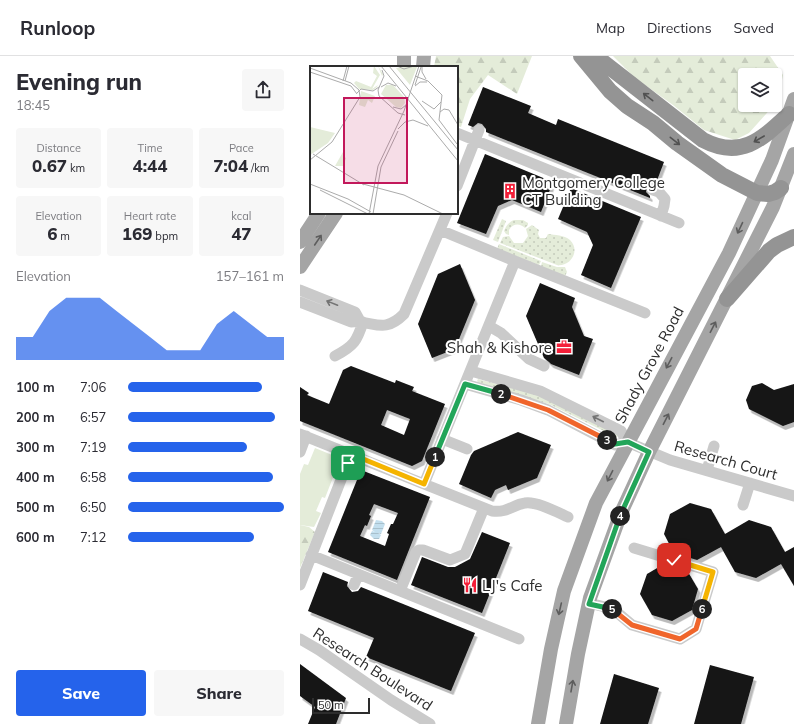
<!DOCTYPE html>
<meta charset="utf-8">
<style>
:root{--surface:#fff;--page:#f7f7f7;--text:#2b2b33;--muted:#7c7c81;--line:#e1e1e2;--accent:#2563eb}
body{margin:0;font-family:Mulish,sans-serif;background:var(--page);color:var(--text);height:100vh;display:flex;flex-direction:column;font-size:15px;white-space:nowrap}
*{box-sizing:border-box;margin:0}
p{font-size:13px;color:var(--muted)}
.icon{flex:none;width:22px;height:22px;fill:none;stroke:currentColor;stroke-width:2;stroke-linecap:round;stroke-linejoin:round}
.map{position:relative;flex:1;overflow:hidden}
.sheet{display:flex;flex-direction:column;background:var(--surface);width:300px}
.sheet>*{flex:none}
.tools{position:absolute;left:438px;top:12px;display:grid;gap:8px}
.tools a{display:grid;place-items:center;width:44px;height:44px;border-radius:4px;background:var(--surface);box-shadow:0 1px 3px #0004;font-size:20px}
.scale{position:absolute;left:12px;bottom:10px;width:58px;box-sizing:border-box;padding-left:4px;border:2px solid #2d2d2d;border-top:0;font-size:11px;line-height:14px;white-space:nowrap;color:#2d2d2d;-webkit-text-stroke:3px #fff;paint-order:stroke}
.pin{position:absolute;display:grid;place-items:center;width:34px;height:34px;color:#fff;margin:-17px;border-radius:8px;box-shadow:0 2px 6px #0006}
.km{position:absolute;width:20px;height:20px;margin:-10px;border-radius:50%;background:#222;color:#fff;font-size:11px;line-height:20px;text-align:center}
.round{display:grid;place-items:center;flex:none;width:42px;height:42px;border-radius:4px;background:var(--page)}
.headline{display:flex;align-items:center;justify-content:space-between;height:68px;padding:0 16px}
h1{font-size:22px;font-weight:800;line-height:30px}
.figures{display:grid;grid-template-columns:repeat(3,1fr);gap:6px;height:68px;padding:4px 16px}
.figures div{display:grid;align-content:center;border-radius:4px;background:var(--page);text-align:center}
.figures b{font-size:17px;font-weight:800}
.figures small{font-size:11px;font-weight:400}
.figures p{font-size:11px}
.chart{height:112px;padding:8px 16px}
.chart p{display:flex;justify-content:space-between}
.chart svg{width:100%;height:72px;margin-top:4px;fill:var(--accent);opacity:.7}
.cta{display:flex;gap:8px;margin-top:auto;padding:8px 16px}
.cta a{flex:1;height:46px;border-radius:4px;background:var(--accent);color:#fff;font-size:16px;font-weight:800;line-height:46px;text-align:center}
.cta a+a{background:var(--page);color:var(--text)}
ul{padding:0 16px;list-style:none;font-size:13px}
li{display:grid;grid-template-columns:64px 48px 1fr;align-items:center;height:30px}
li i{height:10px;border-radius:5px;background:var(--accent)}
header{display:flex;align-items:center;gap:24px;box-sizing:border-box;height:56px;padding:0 20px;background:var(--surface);border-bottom:1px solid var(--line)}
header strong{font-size:19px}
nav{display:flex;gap:22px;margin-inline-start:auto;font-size:14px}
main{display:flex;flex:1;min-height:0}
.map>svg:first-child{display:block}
.grass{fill:url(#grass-dots)}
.forest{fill:url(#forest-firs)}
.park{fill:#e4ecd9}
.water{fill:url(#water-rules)}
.building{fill:#141414;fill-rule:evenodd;filter:url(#shadow)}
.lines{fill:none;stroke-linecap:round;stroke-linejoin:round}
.minor{stroke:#cacaca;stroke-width:11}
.major{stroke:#a5a5a5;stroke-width:14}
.highway{stroke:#949494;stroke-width:16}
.oneway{stroke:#515151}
.oneway2{stroke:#5d5d5d}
.oneway3{stroke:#747474}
.split-1-casing{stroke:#fff;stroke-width:8}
.split-2-casing{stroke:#fff;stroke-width:8}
.split-3-casing{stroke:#fff;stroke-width:8}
.split-4-casing{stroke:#fff;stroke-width:8}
.split-5-casing{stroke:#fff;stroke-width:8}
.split-6-casing{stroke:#fff;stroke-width:8}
.split-7-casing{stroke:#fff;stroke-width:8}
.split-1{stroke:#f5b400;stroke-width:5}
.split-2{stroke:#22a559;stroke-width:5}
.split-3{stroke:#f0652b;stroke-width:5}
.split-4{stroke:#22a559;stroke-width:5}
.split-5{stroke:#22a559;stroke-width:5}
.split-6{stroke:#f0652b;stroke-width:5}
.split-7{stroke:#f5b400;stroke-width:5}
.labels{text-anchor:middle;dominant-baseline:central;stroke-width:4;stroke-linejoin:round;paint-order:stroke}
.poi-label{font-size:15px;fill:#2d2d2d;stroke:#fff;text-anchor:start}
.street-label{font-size:15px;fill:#2d2d2d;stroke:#fff}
.inset-road{fill:none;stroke:#ababab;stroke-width:1}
.view{fill:#c2185b;fill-opacity:0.15;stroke:#c2185b;stroke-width:2}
.inset-edge{fill:none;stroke:#2d2d2d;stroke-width:2}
</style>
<header>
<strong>Runloop</strong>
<nav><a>Map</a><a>Directions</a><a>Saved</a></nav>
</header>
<main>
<section class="sheet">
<div class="headline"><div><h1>Evening run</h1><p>18:45</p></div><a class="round"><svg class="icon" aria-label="share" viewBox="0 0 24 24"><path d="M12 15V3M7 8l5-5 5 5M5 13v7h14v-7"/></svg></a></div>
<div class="figures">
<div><p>Distance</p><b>0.67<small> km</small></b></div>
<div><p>Time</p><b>4:44</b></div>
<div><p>Pace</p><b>7:04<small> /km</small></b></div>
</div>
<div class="figures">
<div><p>Elevation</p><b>6<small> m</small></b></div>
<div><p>Heart rate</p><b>169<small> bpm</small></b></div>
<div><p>kcal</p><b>47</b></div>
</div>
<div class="chart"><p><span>Elevation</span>157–161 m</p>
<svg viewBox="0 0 160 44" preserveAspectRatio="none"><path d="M0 44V30L10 30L20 14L30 6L40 6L50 6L60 14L70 22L80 30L90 38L100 38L110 38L120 22L130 14L140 22L150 30L160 30V44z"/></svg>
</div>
<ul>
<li><b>100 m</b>7:06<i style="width:86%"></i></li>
<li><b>200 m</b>6:57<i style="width:94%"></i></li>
<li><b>300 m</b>7:19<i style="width:76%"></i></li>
<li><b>400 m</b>6:58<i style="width:93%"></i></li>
<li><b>500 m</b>6:50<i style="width:100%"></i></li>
<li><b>600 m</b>7:12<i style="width:81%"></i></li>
</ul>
<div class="cta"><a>Save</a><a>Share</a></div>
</section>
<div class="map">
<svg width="494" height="668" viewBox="0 0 494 668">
<defs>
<pattern id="grass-dots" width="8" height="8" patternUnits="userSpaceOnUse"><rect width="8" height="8" fill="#e4ecd9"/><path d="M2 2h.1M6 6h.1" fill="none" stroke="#c4cbbb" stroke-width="1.8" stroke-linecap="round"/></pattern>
<pattern id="forest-firs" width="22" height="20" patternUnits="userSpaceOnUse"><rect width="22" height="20" fill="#e4ecd9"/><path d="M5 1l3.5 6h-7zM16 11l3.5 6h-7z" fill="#c4cbbb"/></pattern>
<pattern id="water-rules" width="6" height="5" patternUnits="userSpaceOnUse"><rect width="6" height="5" fill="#c3dfee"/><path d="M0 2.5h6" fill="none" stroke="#a8c0cc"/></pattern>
<filter id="shadow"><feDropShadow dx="2.5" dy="4" stdDeviation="0" flood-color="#0004"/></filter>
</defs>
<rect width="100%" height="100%" fill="#fff"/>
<path class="grass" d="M202,163L206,165L198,186L193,184Z
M214,164H223L228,167V169L225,172C220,167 213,167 209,174V179L206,178L204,175C206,170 209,166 214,164Z
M232,169L239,174L238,178L240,182H246L248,178C255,179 264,179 270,184C281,195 270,211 257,209L200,187L203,181L209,180L214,187H223L228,180L226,173Z
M199,188L241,205L239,209L197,193Z
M242,206L257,211H265L267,216L265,220L241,210Z
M178,323L241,340L314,376L318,380L316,381L249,348L179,328L177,325Z"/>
<path class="forest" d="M136,0H232L217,38L188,19L170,43L161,71L157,70V11H134Z
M313,0H470L483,19L478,44L475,47V19H445V49H474L449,77L435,84L404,74L373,49L334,21Z
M0,469L9,471L15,476L0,512Z"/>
<path class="park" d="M15,392L37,401L39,406L25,442L22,441L16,455L21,457L14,471L0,469V418L4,408L8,409Z"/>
<path class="water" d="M76,464L82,465L85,468L81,478L78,477L81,479L79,483H74L70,479L72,475L75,476L72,474Z"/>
<path class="building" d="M183,31L231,50L228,57L256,69L258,63L364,106L356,127H351L347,131L346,136L350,140V142L186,76V73L182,68L178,67L173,71L168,69Z
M185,98L253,126L241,156L212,144L198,150L186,178L157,167Z
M271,132L341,161L311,232L281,219L293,189L287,176L258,163Z
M160,208L175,244L155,293L132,302L118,268L138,218Z
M240,227L275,242L272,251L284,280L293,283L279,319L251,308L249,306L244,302L226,260Z
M51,310L95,327L96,324L114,331L112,335L145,348L122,405L112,410L0,365V331L9,337L7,339L29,348L43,314ZM87,354L110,363L104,379L81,369Z
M462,327L474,334L494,328V366L483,370L449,353L446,344L452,330Z
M218,376L251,389L237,422L208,434L206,429L195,434L191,442L159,428L171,399L174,395Z
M61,414L130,441L97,524L28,496ZM74,448L98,457L93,468H91L87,477L89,478L85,490L60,480L65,469L67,470L71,460L69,459Z
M390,447L411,453L425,478L449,464L471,471L485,496L494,491V530L481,508L456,522L435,516L421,491L397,504L374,497L364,478L370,458Z
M182,476L210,487L182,557L111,529L122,501L148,511H155L170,503Z
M364,508L388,516L398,533L392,554L372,565L352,559L340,538L347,518Z
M23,516L48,526L47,530L52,536L58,535L61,531L175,577L151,635L66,601L74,582L8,555Z
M0,608L46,642L36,668H8L15,651L0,640Z
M410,609L454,621L441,668H394Z
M314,618L359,632L348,668H300Z"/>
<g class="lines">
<path class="minor" d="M157,77L379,167
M157,130L179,74
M353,134L359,136L365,143L364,150L361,160
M140,174L215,205
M0,234L55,256L60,265
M0,246L51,266C74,264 83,279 104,258L147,157
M189,270L201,277L229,303L244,310
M35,300C54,290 57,285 63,266
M171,315L240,335L321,375L327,386L370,404L494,440
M165,328L221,344L248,354L315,389L327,386
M0,378L124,428L215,205L345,257
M142,383L167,393
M0,396L6,380
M407,414L414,390
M124,428L192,455C208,457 212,449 225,447C236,445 257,456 268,461
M443,449L450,427
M11,499L219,583
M0,529L51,398
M54,529L58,519
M100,535L116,496L119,494H123L150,504L165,498L184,452
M289,547L313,553L332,569L380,583L396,573L413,516L334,492
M0,583L19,594L91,644L130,668"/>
<path class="major" d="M104,0V11
M123,11L124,0
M0,186L19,157
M0,211L36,157
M238,668L251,593L264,535L296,447L429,197L472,104L494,43
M266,668L278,598L290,542L321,457L349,396L473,151L494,98"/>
<path class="highway" d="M281,0L310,35L327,50L353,67L377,87L422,119L457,137L468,138L475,136L481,132
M297,0L299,3L403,84C441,104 462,83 489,58
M427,243L469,195L477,189L494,181"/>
</g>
<defs><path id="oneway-shaft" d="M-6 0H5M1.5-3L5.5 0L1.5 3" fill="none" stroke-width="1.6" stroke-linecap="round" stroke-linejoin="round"/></defs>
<g class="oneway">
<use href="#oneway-shaft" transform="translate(348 41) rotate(-142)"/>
<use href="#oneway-shaft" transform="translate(459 83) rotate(150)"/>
<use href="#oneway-shaft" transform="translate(375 85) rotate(38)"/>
</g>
<g class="oneway2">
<use href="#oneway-shaft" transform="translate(440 172) rotate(115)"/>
<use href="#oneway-shaft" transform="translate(18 184) rotate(-56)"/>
<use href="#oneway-shaft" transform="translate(413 271) rotate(-63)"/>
<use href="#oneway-shaft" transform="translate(369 307) rotate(118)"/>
<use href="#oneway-shaft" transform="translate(366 363) rotate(-63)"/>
<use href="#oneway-shaft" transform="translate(310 420) rotate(117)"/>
<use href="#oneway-shaft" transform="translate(260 553) rotate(103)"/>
<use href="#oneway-shaft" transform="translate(272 630) rotate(-80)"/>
</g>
<g class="oneway3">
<use href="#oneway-shaft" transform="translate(32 247) rotate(-158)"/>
<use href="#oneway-shaft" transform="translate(298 363) rotate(-153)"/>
</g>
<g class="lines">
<g class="split-1-casing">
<path id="split-1" d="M48,407L51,398L124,428L135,401"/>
</g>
<g class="split-2-casing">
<path id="split-2" d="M135,401L165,328L201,338"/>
</g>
<g class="split-3-casing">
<path id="split-3" d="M201,338L248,354L307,384"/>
</g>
<g class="split-4-casing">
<path id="split-4" d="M307,384L315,388L328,386L349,396L320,460"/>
</g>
<g class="split-5-casing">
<path id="split-5" d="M312,553L289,548L320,460"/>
</g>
<g class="split-6-casing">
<path id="split-6" d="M312,553L332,569L380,583L396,573L402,553"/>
</g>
<g class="split-7-casing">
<path id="split-7" d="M374,504L413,516L402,553"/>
</g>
<use href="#split-1" class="split-1"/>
<use href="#split-2" class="split-2"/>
<use href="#split-3" class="split-3"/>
<use href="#split-4" class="split-4"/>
<use href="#split-5" class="split-5"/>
<use href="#split-6" class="split-6"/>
<use href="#split-7" class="split-7"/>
</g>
<defs>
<g id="building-bare" transform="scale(1.2)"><path d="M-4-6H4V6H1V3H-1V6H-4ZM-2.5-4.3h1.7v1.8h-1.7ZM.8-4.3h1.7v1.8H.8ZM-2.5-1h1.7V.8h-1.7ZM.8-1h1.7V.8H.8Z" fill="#f41f39" stroke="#fff" stroke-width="2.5" paint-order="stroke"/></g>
<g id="office-bare" transform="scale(1.2)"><path d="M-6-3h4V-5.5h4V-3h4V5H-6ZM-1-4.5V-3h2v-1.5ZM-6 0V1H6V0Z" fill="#f41f39" stroke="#fff" stroke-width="2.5" paint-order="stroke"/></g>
<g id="restaurant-bare" transform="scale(1.2)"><path d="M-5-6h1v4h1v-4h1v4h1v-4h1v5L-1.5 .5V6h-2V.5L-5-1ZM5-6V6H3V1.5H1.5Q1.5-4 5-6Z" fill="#f41f39" stroke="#fff" stroke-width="2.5" paint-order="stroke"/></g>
</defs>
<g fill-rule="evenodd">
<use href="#building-bare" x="210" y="135"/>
<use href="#office-bare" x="264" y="291"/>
<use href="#restaurant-bare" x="170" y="529"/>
</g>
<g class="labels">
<g class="poi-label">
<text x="222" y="126">Montgomery College<tspan x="222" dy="17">CT Building</tspan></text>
<text x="252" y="291" text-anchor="end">Shah &amp; Kishore</text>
<text x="182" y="529">LJ's Cafe</text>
</g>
<g class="street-label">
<text transform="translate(349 309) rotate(-62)">Shady Grove Road</text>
<text transform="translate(426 404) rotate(16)">Research Court</text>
<text transform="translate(73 613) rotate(33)">Research Boulevard</text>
</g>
</g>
<g transform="translate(10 10)">
<rect width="148" height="148" fill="#fff"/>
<path d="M64,0L70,9L62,23L68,19L72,10L68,0L73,8L67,21L63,24L49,23L44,17L46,15L61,21L67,10L63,7Z" fill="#e4ecd9"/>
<path d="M106,0L107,1L100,19L86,2ZM76,19H83L94,31L95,37L91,42L86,41L71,28ZM51,25L65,30L62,37L58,34L55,41L49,39ZM0,61L25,67L18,77L0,89ZM33,86V90L36,92L33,100H25Z" fill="#e4ecd9"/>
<path class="inset-road" d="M71,0L148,95M79,0L148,84M87,0L94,3L104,0M112,0V6L116,13M0,2L41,17L49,24L50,31L22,76L0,94M72,4L74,10L68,24L69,30L88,47L95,49M0,6L41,20L47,28M105,10L118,15L132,29L129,54L147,78M33,15L37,0M35,15L39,0M105,19L111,1M105,20L110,16H117M71,21L78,17L86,20M47,27L51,23L63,25L69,21M112,35L124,43L131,36M83,41L91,43L96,39M130,46L134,43L139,44L148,59M88,63L95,56L103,54L118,60M3,88L54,119M0,118L38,133L61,146M53,118L94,129L133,148M10,124L58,148M59,148L68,100L94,45L109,0M63,148L71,101L88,65"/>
<path class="view" d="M34,32H97V117H34Z"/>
<rect width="148" height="148" class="inset-edge"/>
</g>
</svg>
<div class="tools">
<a><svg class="icon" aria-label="layers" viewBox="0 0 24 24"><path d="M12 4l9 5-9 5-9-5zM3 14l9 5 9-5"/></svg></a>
</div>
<div class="scale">50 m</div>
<div class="pin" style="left:48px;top:407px;background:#1e9e55"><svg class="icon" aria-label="arrive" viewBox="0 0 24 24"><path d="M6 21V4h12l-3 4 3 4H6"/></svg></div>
<div class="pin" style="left:374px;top:504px;background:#d93025"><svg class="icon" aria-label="check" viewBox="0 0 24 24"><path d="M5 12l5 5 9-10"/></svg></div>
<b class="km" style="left:135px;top:401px">1</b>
<b class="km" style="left:201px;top:338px">2</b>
<b class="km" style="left:307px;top:384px">3</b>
<b class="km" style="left:320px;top:460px">4</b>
<b class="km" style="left:312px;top:553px">5</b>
<b class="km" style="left:402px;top:553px">6</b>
</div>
</main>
